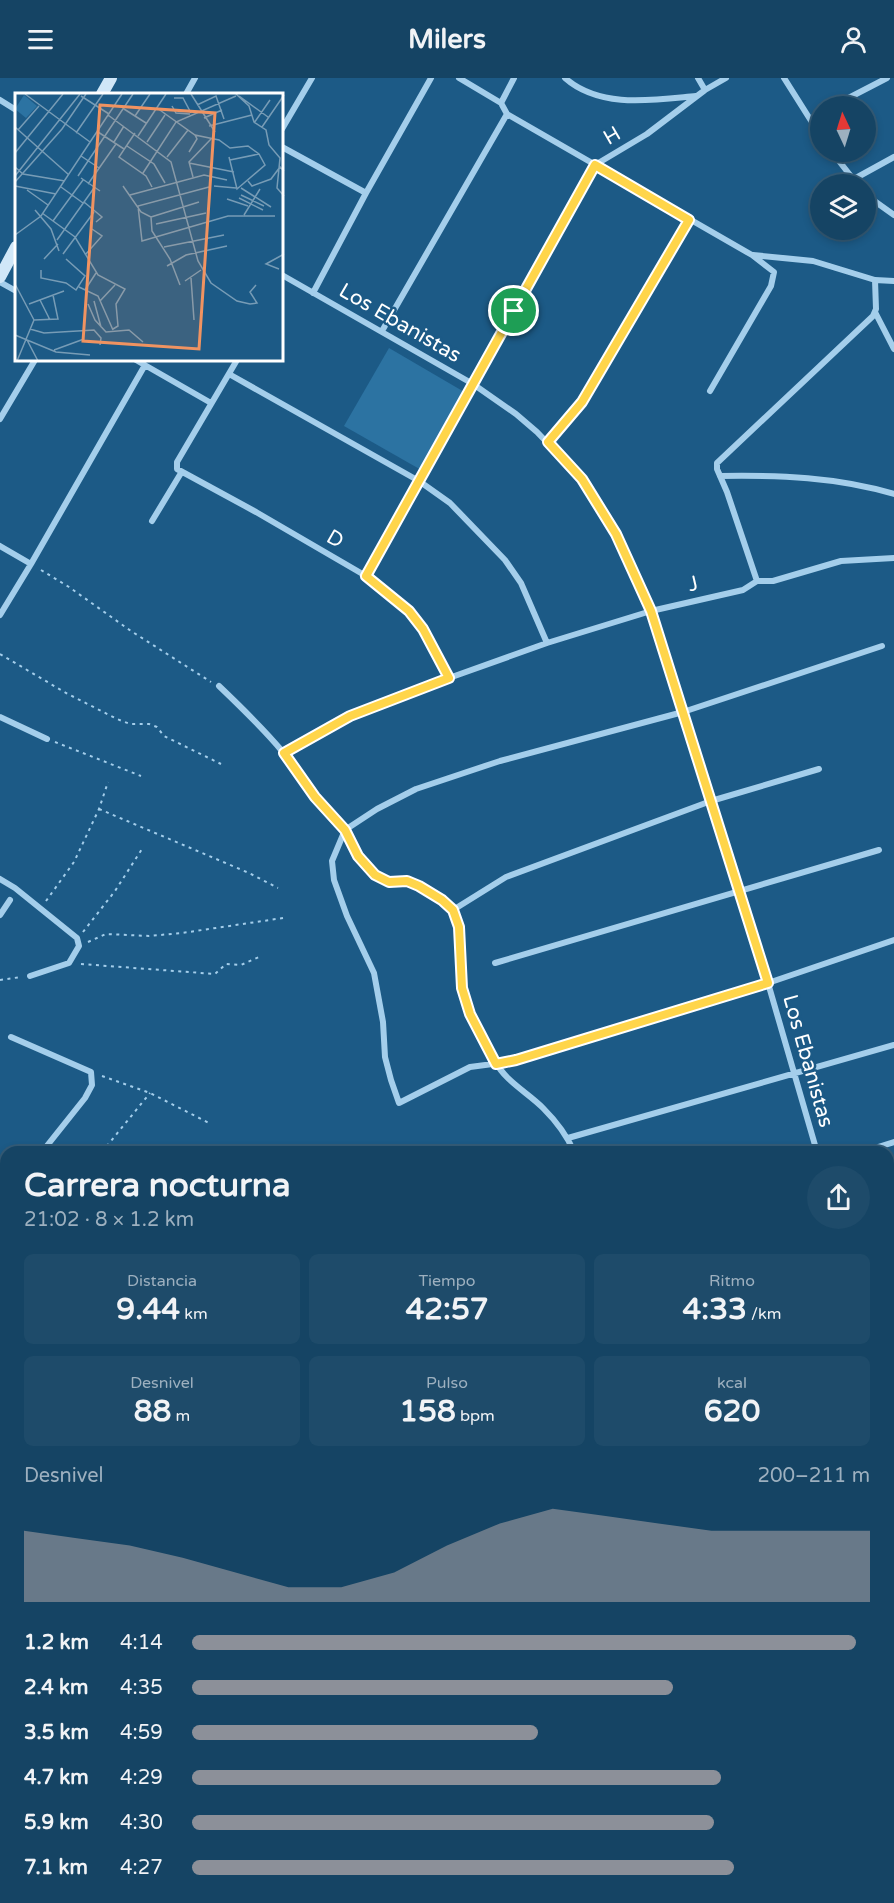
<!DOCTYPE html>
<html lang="es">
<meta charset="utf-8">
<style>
:root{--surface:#154464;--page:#1e4b6a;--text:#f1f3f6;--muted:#9db0bf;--line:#345c78;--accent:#8c9099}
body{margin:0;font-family:"Varela Round",sans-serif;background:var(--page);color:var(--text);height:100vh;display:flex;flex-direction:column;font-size:22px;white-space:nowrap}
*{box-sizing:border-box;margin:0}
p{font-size:20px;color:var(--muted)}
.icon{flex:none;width:33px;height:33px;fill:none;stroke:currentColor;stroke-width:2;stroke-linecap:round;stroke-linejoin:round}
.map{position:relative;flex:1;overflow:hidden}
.details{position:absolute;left:0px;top:1068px;width:894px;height:758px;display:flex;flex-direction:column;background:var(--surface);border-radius:18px 18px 0 0;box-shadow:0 3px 9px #0003,0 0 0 2px var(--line)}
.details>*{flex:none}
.needle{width:39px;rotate:356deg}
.tools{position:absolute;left:810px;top:18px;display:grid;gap:12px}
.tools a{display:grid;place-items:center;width:66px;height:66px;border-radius:50%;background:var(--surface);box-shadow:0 3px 9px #0003,0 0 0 2px var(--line);font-size:30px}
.pin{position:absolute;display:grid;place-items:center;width:51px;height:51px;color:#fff;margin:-26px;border:3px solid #fff;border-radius:50%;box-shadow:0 2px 6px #0007}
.round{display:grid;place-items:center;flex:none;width:63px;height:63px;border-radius:32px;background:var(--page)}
.head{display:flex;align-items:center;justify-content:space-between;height:102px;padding:0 24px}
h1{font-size:33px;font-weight:800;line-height:45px}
.figures{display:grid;grid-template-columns:repeat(3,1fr);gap:9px;height:102px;padding:6px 24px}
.figures div{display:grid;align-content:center;border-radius:9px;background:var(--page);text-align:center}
.figures b{font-size:30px;font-weight:800}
.figures small{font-size:16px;font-weight:400}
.figures p{font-size:16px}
.chart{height:168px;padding:12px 24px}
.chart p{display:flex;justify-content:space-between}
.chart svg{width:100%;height:108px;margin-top:6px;fill:var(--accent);opacity:.7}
ul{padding:0 24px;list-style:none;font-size:20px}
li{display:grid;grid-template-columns:96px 72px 1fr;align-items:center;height:45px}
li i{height:15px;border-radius:8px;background:var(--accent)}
header{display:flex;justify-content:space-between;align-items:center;height:78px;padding:0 24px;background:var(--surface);font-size:27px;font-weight:800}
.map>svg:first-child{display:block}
.green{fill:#2c73a2}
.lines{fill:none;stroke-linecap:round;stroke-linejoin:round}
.path{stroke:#a4ceeb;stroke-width:2;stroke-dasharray:3 4.5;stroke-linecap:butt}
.street{stroke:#a4ceeb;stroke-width:6}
.secondary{stroke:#d0e7f8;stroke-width:12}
.route-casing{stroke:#fff;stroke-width:12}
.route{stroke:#ffd54a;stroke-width:8}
.labels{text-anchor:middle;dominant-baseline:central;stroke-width:5;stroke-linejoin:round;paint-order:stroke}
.street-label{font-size:21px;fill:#fff;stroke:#1c5a86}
.inset-road{fill:none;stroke:#779cb6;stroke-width:1.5}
.view{fill:#f09361;fill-opacity:0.15;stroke:#f09361;stroke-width:3}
.inset-edge{fill:none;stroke:#fff;stroke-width:3}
</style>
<header><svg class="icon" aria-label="menu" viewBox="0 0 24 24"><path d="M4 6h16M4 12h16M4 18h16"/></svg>Milers<svg class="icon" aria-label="person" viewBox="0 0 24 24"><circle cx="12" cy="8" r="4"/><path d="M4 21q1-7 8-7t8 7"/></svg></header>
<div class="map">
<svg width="894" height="1825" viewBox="0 0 894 1825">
<rect width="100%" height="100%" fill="#1c5a86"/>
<path class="green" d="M389,270L466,315L423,393L344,348Z"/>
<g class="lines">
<path class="path" d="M41,492L69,509L131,553L211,604
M0,576L66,615L117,641L130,646H149L157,649L164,658L221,686
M55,664L141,698
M99,731L249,795L278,810
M46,823L74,784L99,731L108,704
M83,854L115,813L142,771
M88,864L106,856L149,858L182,855L283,840
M81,886L215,896L226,886L241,887L259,879
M0,902L21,899
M102,998L150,1015L209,1045
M102,1074L150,1015
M353,1820L363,1825
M460,1820L467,1825"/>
<path class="street" d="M459,0L501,25L507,36L752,177L774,194L771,208L710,313
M565,0C600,31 653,22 696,18
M698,0L705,12
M784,0L820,57
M186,16L195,0
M0,22L16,32
M501,25L514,0
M833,28L887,0
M810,41L820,35
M282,51L312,0
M282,69L366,115
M832,74L857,106
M854,101L894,79
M866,117L894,137
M753,177L813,183L875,202L894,203
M282,197L473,306L516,336L537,354L582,401L616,456L651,533L768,905L817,1074
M0,204L16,213
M313,215L366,115L431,0
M875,234L894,271
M382,253L507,36
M136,282L211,325
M237,282L177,384V391L256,434L366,498L392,518L409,533L423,551L449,600
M229,296L419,403L450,425L505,482L521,505L547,565
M0,341L35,282
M547,364L582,324L689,142
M720,398C779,397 837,399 894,416
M152,443L181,395
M0,468L31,486
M366,498L595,87L647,56L705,12L726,0
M757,503L727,414L717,391V385L873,238L876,231L875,202
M757,503H773L841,483L894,480
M0,537L31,486L145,287
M882,568L683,634L500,683L416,711L377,731L345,752L332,783L334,802L347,838L374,895L383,944L385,979L391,1002L399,1025L470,989L516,983L768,905L894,862
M219,608C241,629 263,650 282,673C295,688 304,706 316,721C325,731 336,740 344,751C356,765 359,783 374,796C386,808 394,801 407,803C419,805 446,823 453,833C466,854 459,885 462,909C466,935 481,960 495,983C506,1004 527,1014 543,1030C556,1043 567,1057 574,1074
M0,639L47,661
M284,675L350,638L449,600L547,565L651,533L743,512L757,503
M0,801L15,810L77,860L79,868L69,885L30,898
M453,832L506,799L711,723L819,691
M0,837L10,822
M495,885L879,772
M11,959L91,994L92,1007L85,1020L42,1074
M568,1060L894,967
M862,1074L894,1064
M0,1124L6,1117
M0,1206L6,1214
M888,1239L894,1248
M0,1400L6,1389
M0,1434L6,1437
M0,1746L6,1745
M0,1810H2
M133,1825V1820"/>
<path class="secondary" d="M102,16L111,0
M0,199L16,169"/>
</g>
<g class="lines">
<g class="route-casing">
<path id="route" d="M595,87L689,142L582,324L548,364L582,401L616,456L651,533L768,905L516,982L496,986L470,936L462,910L459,849L453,832L442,822L419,808L407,803L389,804L375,797L358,778L345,752L315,719L284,675L350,638L449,600L423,551L409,533L366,498Z"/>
</g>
<use href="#route" class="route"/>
</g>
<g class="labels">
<g class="street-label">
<text transform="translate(612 58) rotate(-30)">H</text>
<text transform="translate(400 245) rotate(30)">Los Ebanistas</text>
<text transform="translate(335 461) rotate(30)">D</text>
<text transform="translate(693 506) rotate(-13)">J</text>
<text transform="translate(808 983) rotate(74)">Los Ebanistas</text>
</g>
</g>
<g transform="translate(15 15)">
<rect width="268" height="268" fill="#1c5a86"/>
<path d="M9,2L22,13L11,25L0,16Z" fill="#2c73a2"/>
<path class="inset-road" d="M10,1L75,49M176,1L200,39M221,1L234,13L239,29L251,37L254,52L265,65L262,95L269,103M66,3L94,21M224,3L253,24M159,5H168L176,20M182,12L201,3L209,26M157,13L161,20L175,21M142,15L180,42L204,47L215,55L233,53L244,61L250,72L222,96L214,64M109,16L131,30M93,22L156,69L183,168L196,190L222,208L235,211L242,210L235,199L241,192M120,23L135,1M189,25L207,17M239,30L255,7M194,33L237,22M0,34L54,82M247,34L269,2M3,37L24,13M83,39L109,56M61,40L88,1M120,40L104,64L131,83L137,94M123,43L151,1M99,49L109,33M132,49L150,22M112,53L139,71L150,90M174,59L182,46L180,42M0,60L48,1M66,63L84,75M152,64L173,37M215,67L244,61M174,70L219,79M0,74L8,81L50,88M128,80L161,29L221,3M0,83L65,1M63,83L118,1M178,84L174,69L196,46M66,85L85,98M233,88L237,93L256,86L265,74L269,78M0,89L47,36L71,1M73,91L101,51M0,93L41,101M108,93L126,119L136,124L137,138L155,166L165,192M199,93L221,95M46,94L68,110M194,94L123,113L127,148L213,123H260M226,95L256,114M12,97L33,112M115,102L189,82L212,87M226,102L249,113M224,105L248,117M212,106L233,113M69,109L87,124L81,129M20,117L36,136L44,158M27,120L60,144L83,182L110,196L101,211L103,233L98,236M229,122L245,96M136,124L184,109M38,128L68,87M141,131L191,120M0,142L26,123L107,1M42,147L79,95M149,154L209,142M48,161L79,119M70,162L87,143L77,136M29,166L43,151M152,173L171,162L212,153M264,176L251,171L269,161M26,177V185L51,190L61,197L70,183L51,166M176,185L179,227M170,188L186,177M0,191L19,227M64,194L83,203L98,237M70,197L81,180M25,207L35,227M79,208L86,234M85,208L100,192M14,211L49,198M73,211L80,227L91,239L114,237L128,249M19,227L43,226L38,202M15,236L29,240L79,237L86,245L85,252M0,242L41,259L75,262M11,245L23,268M39,257L69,246M2,268L19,227"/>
<path class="view" d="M85,12L200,20L184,256L68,248Z"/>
<rect width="268" height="268" class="inset-edge"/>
</g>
</svg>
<div class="tools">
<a><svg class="needle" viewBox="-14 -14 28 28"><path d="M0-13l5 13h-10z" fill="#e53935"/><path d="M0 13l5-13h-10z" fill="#9db0bf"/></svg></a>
<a><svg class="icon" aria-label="layers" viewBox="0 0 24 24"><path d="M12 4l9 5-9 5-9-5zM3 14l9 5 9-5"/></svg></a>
</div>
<div class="pin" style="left:514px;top:233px;background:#1e9e55"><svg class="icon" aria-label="arrive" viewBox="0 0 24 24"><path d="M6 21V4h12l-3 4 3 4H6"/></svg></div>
<section class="details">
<div class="head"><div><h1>Carrera nocturna</h1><p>21:02 · 8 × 1.2 km</p></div><a class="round"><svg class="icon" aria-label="share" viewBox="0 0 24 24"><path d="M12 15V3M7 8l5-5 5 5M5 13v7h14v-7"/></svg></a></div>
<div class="figures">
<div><p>Distancia</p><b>9.44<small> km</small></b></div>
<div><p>Tiempo</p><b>42:57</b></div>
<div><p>Ritmo</p><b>4:33<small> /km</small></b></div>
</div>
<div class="figures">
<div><p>Desnivel</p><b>88<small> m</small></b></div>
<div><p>Pulso</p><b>158<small> bpm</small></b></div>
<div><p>kcal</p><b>620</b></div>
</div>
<div class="chart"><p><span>Desnivel</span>200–211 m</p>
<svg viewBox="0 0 160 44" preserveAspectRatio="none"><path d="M0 44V15L10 18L20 21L30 26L40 32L50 38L60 38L70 32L80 21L90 12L100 6L110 9L120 12L130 15L140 15L150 15L160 15V44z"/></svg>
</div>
<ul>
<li><b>1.2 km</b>4:14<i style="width:98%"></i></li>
<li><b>2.4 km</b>4:35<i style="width:71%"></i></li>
<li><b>3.5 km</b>4:59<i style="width:51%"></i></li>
<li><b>4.7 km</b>4:29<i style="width:78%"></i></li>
<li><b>5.9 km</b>4:30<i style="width:77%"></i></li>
<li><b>7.1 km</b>4:27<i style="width:80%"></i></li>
</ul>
</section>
</div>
